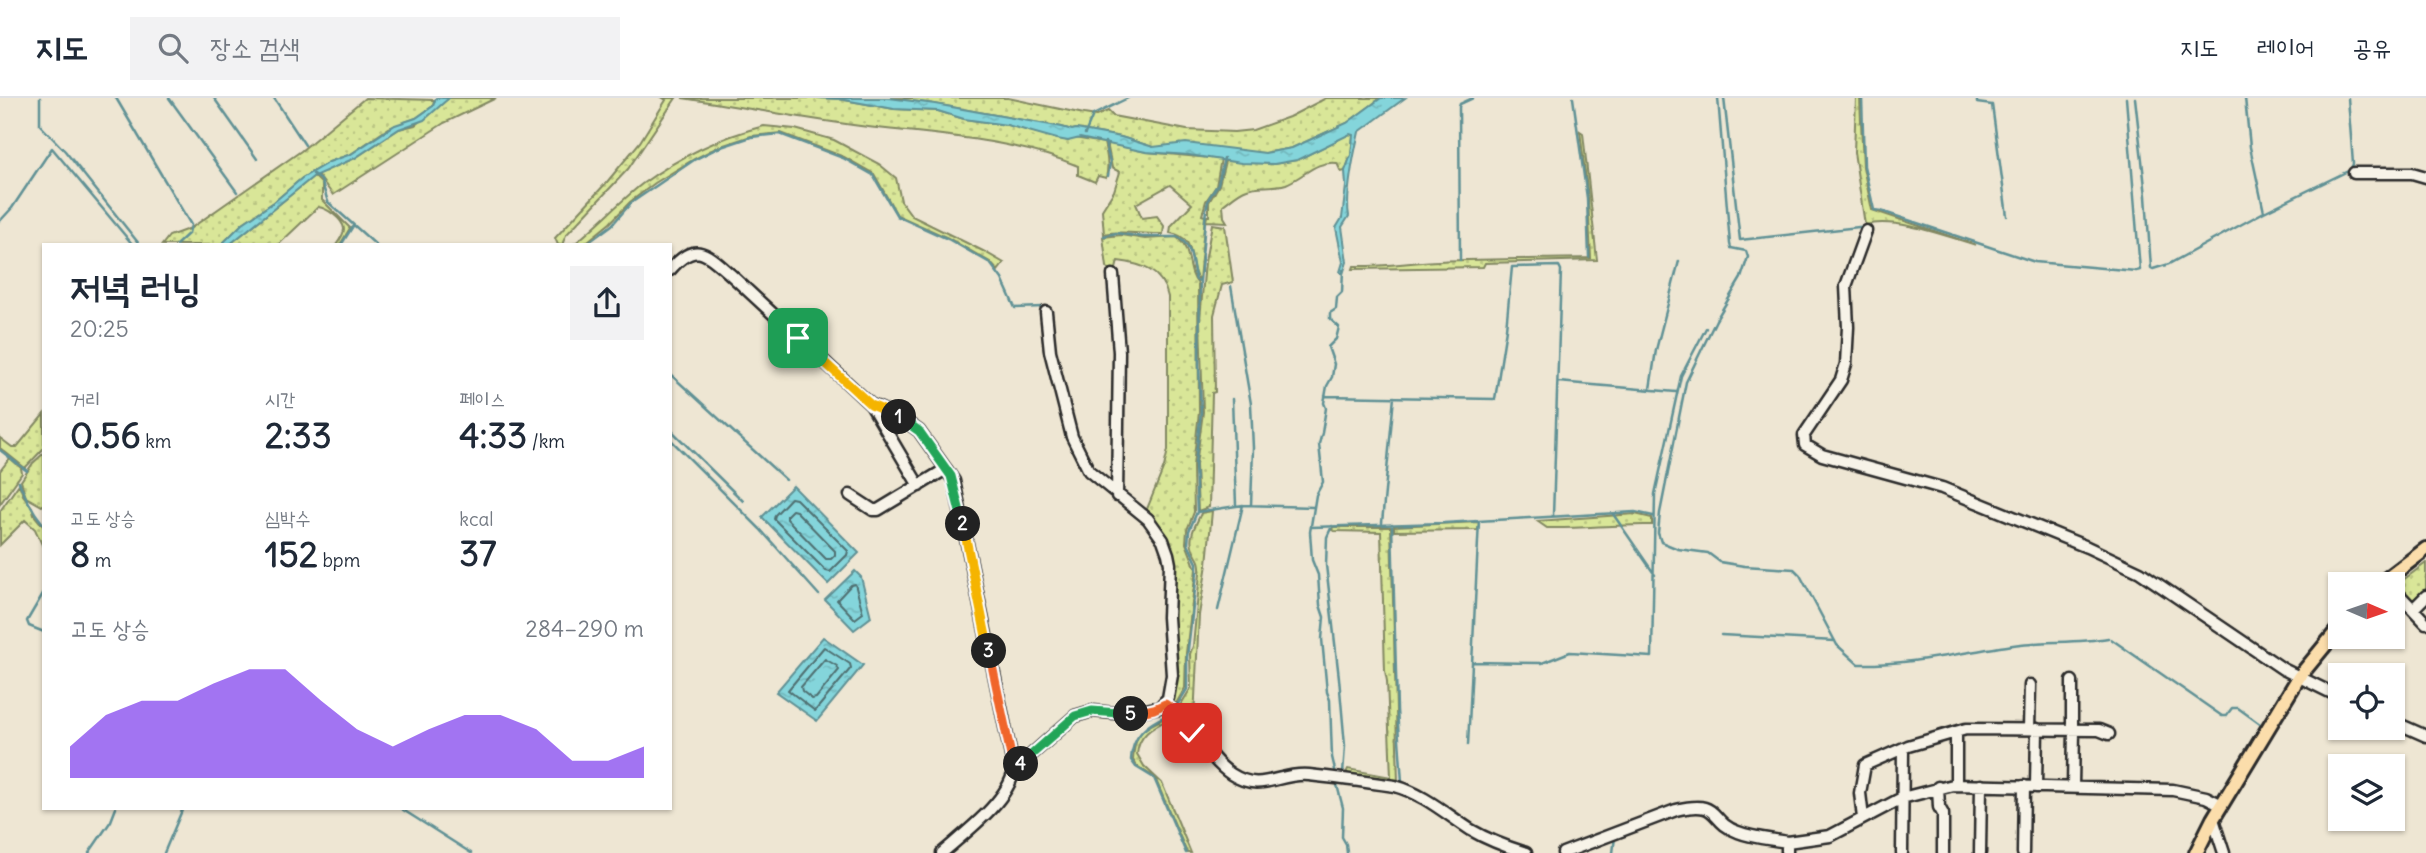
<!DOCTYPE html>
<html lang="ko">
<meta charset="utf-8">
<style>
:root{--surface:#fff;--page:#f2f2f3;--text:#1f2937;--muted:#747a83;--line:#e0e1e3;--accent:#7c3aed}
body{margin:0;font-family:Delius,"Poor Story",sans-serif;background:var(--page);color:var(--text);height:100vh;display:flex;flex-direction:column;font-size:26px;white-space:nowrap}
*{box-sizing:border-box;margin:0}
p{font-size:23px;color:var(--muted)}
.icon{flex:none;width:38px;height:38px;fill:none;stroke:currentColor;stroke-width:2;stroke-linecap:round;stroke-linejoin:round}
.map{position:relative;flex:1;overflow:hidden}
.details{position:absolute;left:42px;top:145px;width:630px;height:567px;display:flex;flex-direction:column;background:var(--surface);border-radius:0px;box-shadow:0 2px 5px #0004}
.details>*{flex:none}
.needle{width:46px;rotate:92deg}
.tools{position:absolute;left:2328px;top:474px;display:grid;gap:14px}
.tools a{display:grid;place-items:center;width:77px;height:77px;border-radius:0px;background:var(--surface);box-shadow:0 2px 5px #0004;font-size:35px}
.pin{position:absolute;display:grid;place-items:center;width:60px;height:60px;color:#fff;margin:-30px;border-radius:14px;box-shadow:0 4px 10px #0006}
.km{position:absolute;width:35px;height:35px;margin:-18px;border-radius:50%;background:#222;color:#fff;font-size:19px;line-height:35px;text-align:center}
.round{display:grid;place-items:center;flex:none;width:74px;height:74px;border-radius:0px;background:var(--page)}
.head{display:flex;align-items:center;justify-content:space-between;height:119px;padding:0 28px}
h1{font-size:38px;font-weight:700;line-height:52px}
.metrics{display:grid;grid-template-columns:repeat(3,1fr);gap:10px;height:119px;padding:7px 28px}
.metrics div{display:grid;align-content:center}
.metrics b{font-size:35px;font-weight:700}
.metrics small{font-size:19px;font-weight:400}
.metrics p{font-size:19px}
.chart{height:196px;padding:14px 28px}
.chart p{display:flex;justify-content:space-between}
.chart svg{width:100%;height:126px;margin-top:7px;fill:var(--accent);opacity:.7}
header{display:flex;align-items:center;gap:42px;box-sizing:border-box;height:98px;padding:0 35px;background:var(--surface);border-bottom:2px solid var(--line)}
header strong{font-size:33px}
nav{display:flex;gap:38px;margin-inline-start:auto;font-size:24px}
.search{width:490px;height:63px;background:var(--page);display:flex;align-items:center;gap:18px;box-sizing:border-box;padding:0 24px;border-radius:0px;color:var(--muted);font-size:26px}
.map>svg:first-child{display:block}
.grass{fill:url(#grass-dots);stroke:#828862;stroke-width:2}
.water{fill:url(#water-ripples);stroke:#609195;stroke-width:2}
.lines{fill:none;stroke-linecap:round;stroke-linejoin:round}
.shore{stroke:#4f6f71;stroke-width:2}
.stream{stroke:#609195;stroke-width:2.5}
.minor-casing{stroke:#2b2b2b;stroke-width:15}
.major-casing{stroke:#2b2b2b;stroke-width:18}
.minor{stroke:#f7f3e8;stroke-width:10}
.major{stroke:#fbddab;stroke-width:12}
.split-1-casing{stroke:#fff;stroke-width:14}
.split-2-casing{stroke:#fff;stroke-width:14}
.split-3-casing{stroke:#fff;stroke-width:14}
.split-4-casing{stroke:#fff;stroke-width:14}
.split-5-casing{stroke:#fff;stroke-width:14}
.split-6-casing{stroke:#fff;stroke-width:14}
.split-1{stroke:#f5b400;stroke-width:9}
.split-2{stroke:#22a559;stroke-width:9}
.split-3{stroke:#f5b400;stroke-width:9}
.split-4{stroke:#f0652b;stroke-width:9}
.split-5{stroke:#22a559;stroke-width:9}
.split-6{stroke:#f0652b;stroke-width:9}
</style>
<header>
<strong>지도</strong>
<div class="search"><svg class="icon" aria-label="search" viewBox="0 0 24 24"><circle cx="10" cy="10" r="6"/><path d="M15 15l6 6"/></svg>장소 검색</div>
<nav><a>지도</a><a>레이어</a><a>공유</a></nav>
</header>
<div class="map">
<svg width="2426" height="755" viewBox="0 0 2426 755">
<defs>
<pattern id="grass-dots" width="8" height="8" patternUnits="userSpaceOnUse" patternTransform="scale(1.75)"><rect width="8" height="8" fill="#d9e698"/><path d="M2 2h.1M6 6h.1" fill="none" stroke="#bac583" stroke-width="1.8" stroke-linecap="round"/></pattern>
<pattern id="water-ripples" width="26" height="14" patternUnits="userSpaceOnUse" patternTransform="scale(1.75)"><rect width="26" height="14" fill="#84d5db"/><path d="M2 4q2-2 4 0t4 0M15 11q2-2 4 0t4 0" fill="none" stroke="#72b7bc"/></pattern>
</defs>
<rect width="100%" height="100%" fill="#eee6d3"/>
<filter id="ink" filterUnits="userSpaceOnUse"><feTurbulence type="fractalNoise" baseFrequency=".0143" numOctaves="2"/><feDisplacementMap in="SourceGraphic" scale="14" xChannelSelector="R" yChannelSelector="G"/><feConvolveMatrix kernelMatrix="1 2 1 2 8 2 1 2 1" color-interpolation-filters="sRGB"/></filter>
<g filter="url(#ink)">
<path class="grass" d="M365,0L434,2L433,8L416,20L389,30L351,56L329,64L302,80L274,104L243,125L221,147H162L169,138L191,130L301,53Z
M449,0H496L444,25L333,97L317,76L355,60L399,31L415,27Z
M663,0H676L628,71L566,137L562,147H558L555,140L607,84L640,44L666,2Z
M682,0H819L839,1L894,11L938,13L964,21L1007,27L1068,43L1074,40L1104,45C1107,57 1109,67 1106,80L1098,78L1095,84L1078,77V68C1012,41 938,37 868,29C805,21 744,9 682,0Z
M889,0H1008L1084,16L1096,18L1108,13L1113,18L1187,32L1234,34L1253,32L1289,19L1326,0H1381L1347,25L1292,50L1265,55L1153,49L1121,39L1076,31L1072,32L1062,29L935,6Z
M1856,0H1860L1863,69L1872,112L1976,147C1945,138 1897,119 1865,127L1854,54Z
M764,28L795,31L834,42L879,66L896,80L901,103L912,118L983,153L1004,165L998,173L990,164L948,140L897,117L874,76L844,59L781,35L751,38L718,49L694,61L655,85L630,104L610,125L583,147H573C597,128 618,105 642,86C679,59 720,39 764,28Z
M1580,33L1583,35L1597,162L1485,165L1483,169L1353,171L1354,168C1382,169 1411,164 1439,163C1490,161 1540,161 1591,160L1588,100Z
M1349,36L1353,37L1351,57L1345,73L1341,74L1337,65C1316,62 1304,79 1286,86C1273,90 1258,87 1247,91C1238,94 1230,102 1223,107L1224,119L1227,124L1206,123L1207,118H1209V104L1219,87L1225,63L1274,66L1297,62Z
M1107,45L1146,54L1221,61L1216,88L1206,103L1202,117L1205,118L1199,182C1186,168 1200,139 1170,135L1171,128L1192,106L1170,87L1136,106L1142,120L1157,118L1164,128L1163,136C1143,137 1123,132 1104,136L1102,112L1114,93L1120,74L1112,70Z
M314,78L322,86V102L350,130L340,147H336C339,143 344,136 344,131C343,121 327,110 318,109L278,147H229Z
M1212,126L1225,128L1233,184L1222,187L1214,217L1215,294L1212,295L1209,409L1198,413L1196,367L1203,314L1200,222L1205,164Z
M1121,137L1145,141L1176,139C1193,150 1186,173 1198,186L1199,314L1193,368L1194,414L1187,432L1186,445L1196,471L1186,555L1185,590L1174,609L1171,600L1172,464L1145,416L1164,369L1168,352V199C1162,172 1142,166 1118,163L1115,175L1111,176L1107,169L1103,139Z
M44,316V350L25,370L0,350V340L12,349H17Z
M44,355V406L42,408L26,399L21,383L33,365Z
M10,360L21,370L22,375L0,406V373Z
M19,386L23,397L32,409L34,417L44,429V451L35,431L25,422L0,447V413Z
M1212,413L1207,466L1199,517L1194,621L1192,625L1178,611L1191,590L1190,556L1193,548L1200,475C1201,458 1195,461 1192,448C1189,436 1197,425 1201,415Z
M1635,416L1652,420V427C1616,426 1582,431 1547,430L1537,423Z
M1479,424L1478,432L1394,433V428Z
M1333,429H1391L1398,685L1345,677L1348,671L1391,679L1387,583L1385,573L1381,434L1334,433L1332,432Z
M2426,465V493L2413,506L2395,488Z
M1172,615L1184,624L1203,651L1202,653C1187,647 1188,626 1171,620C1154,629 1139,635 1137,656L1144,668L1162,685L1191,755H1187L1155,680L1137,668L1133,662C1135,625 1151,631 1172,615Z"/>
<path class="water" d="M436,0H449L424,22L399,31L355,60L314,78L229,147H221L243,125L274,104L302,80L329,64L351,56L395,27L416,20L433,8Z
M819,0H889L935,6L1062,29L1072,32L1076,31L1121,39L1153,49L1186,45L1265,55L1292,50L1347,25L1381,0H1405L1359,34C1354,56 1345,97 1349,118L1342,129L1347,164L1343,176L1340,174L1343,164L1336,130L1342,120L1346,88L1345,73L1351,57L1353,37L1350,36L1297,62L1274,66L1241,65L1189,57L1146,54L1080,40L1068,43L1057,41L1007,27L964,21L938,13L894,11L839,1Z
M793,388L859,455L828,486L762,419Z
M855,473L861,479L871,519L854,532L825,502Z
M823,539L863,567L817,623L776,594Z"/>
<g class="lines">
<path class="shore" d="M791,400L796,401L848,453L847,457L830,474L826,473L774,421L775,417Z
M792,412L796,413L835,453V457L831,461H826L787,421V417Z
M855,486L863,515L855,521L837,502L851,487Z
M824,549L850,566L851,570L815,613L788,592Z
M825,561L837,568L839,572L816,600L812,601L802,593L801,589Z"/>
<path class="stream" d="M40,0V27L65,53L140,147
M116,0L191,127L189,135L176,147
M169,0L237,94
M214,0L257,61
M274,0L305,47
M1573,0L1587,100L1589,159
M1718,0L1730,146L1731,150L1746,153L1748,159L1741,180L1716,222L1686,284L1660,415L1658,435L1661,444L1678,451L1708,455L1720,464L1744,468L1794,471L1800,477L1837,547L1858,566C1913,567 1967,553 2021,546C2050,543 2079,545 2108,540
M1724,0L1740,142L1868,128
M1862,0L1864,68L1874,112L1881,113L2035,164L2136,173L2140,172L2126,0
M1977,0V5L1992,7L2007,118
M2135,0L2146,98L2151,170L2153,171L2169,166L2264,114L2350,72L2353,66L2348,0
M2245,0L2250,49L2264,114
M1085,36L1093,17L1128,0
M1105,44L1110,64L1108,78
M313,76L321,82L328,104L376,147
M0,123L12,110L52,50L133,147
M1104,138L1116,135L1142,139H1178C1194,149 1191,166 1196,182L1200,183
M341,147L353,128
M585,147L612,127L631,105L694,62L718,50L751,39L780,36L843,60L873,77L897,118L948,141L990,165L1002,181L1015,210L1043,209
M1460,162L1459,9L1460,6L1473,0
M1231,188L1251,306L1253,350L1251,407
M670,276L786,382
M1558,284L1676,294
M1650,291L1656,252L1679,163
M1325,298L1495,301L1506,231L1512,169L1559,168L1561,172L1553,418
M1232,301L1236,407
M670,331L743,403
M670,341L760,431L819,497
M0,352L27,373
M19,384C25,399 34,415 44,427
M1197,414L1243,407L1314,409
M1613,416L1655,477
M1382,425L1394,299
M1392,426L1397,612L1402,684
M1332,428L1327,439L1326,467L1339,580L1345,648L1343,676L1337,675
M1311,429L1444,425L1635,414L1653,418
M44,494L27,523L29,528L44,534
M1218,512L1243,407
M1721,537L1835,543
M2111,541L2222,618H2226L2232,610H2238L2260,626
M1472,564L1542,565L1570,554L1652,559L1655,396L1681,278L1706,230
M1176,609L1187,591V559L1197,475V465L1188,446L1189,433L1197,414L1195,366L1201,314L1199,267L1200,183L1206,111L1209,100L1218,86L1224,60
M1168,617C1147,626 1132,637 1131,662L1136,669L1154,680L1186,755
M1468,647L1479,423
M1336,676L1332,659L1330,602L1327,594L1322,541L1324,519L1320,507L1318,477L1312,462L1310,434L1316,397L1323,384L1319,346L1322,335L1326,310L1324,305L1327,288L1332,279L1334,266L1328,249L1336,241L1339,229L1330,221V215L1336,211L1337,199L1342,194L1343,172
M1336,683L1343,710L1342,739L1346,746L1347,755
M400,710L471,755
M89,755L111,723L116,710
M164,755L183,710
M1578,755L1586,751
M1613,755L1615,739"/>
<g class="minor-casing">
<path id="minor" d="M2354,75H2412L2426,79
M1866,133L1846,188L1848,229L1846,266L1841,282L1804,337L1805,347L1822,357L1942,390L2087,449L2140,474L2283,571L2340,599
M670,172C695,143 705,154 730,176L871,307L919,388
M1113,177L1119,254L1117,398
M872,307L901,320L919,333L946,371
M850,397L873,412H878L946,371L954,383L1014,672C1008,703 966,734 942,755
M2392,489L2426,525
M2413,511L2426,498
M2072,583V632
M1165,606C1170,610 1177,614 1182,619C1199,638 1210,662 1231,676C1262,696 1278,674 1309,677C1338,680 1367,684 1395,688C1424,696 1446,716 1471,732C1488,742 1507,749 1526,755
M2392,623L2426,638
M2029,631L2030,587
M1014,672L1075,618L1092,613L1126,616L1160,609L1168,600L1172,577L1168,519L1170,466L1168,456L1163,442L1148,421L1089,373L1072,339L1050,253L1046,214
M1956,687V634
M1938,689L1939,709L1943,716V755
M2036,689L2037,631
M2073,689L2074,632
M1863,720L1860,695L1865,667L1908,648L1966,631L2099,632L2109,636
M2213,721L2224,755
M1563,755L1676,712C1723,701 1707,723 1738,734C1753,740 1771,741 1787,744
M1787,755V744L1830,738L1902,700L1953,687L2173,692L2206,699L2222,707
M1902,755L1903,651
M1980,755L1981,687
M2023,755L2024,688"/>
</g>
<g class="major-casing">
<path id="major" d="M2380,486L2426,451
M2196,755L2213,721L2299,579L2340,529"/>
</g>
<use href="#minor" class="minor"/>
<use href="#major" class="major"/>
</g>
</g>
<g class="lines" filter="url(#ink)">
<g class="split-1-casing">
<path id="split-1" d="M798,240L871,307L899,319"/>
</g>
<g class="split-2-casing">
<path id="split-2" d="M899,319L919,333L951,378L963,426"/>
</g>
<g class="split-3-casing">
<path id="split-3" d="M963,426L989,553"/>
</g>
<g class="split-4-casing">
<path id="split-4" d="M989,553L1014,672L1021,666"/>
</g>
<g class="split-5-casing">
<path id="split-5" d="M1021,666L1075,618L1092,613L1131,616"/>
</g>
<g class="split-6-casing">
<path id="split-6" d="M1131,616L1154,611L1165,606L1180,617L1192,635"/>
</g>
<use href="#split-1" class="split-1"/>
<use href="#split-2" class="split-2"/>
<use href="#split-3" class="split-3"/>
<use href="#split-4" class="split-4"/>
<use href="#split-5" class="split-5"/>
<use href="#split-6" class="split-6"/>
</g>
</svg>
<div class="tools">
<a><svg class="needle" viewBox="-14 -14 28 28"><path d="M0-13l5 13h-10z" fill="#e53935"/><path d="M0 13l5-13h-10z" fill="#747a83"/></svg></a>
<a><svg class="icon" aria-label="locate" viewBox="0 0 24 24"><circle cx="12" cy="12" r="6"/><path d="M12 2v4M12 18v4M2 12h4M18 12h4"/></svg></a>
<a><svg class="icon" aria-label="layers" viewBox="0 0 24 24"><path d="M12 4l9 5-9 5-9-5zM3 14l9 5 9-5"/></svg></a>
</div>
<div class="pin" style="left:798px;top:240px;background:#1e9e55"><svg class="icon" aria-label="arrive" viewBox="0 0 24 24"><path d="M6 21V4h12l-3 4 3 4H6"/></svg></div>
<div class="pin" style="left:1192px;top:635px;background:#d93025"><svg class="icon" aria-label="check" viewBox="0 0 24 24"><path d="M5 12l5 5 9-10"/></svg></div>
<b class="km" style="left:899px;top:319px">1</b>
<b class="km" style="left:963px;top:426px">2</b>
<b class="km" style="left:989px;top:553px">3</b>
<b class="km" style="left:1021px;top:666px">4</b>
<b class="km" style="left:1131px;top:616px">5</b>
<section class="details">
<div class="head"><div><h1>저녁 러닝</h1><p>20:25</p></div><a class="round"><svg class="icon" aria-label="share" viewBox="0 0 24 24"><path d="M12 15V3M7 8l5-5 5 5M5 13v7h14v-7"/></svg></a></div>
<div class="metrics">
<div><p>거리</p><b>0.56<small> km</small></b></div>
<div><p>시간</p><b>2:33</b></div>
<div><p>페이스</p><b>4:33<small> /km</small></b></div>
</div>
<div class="metrics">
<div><p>고도 상승</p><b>8<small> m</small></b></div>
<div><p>심박수</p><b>152<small> bpm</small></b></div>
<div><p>kcal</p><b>37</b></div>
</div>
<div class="chart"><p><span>고도 상승</span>284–290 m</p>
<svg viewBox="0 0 160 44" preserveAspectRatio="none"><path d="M0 44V33L10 22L20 17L30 17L40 11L50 6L60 6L70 17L80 27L90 33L100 27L110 22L120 22L130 27L140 38L150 38L160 33V44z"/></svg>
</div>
</section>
</div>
